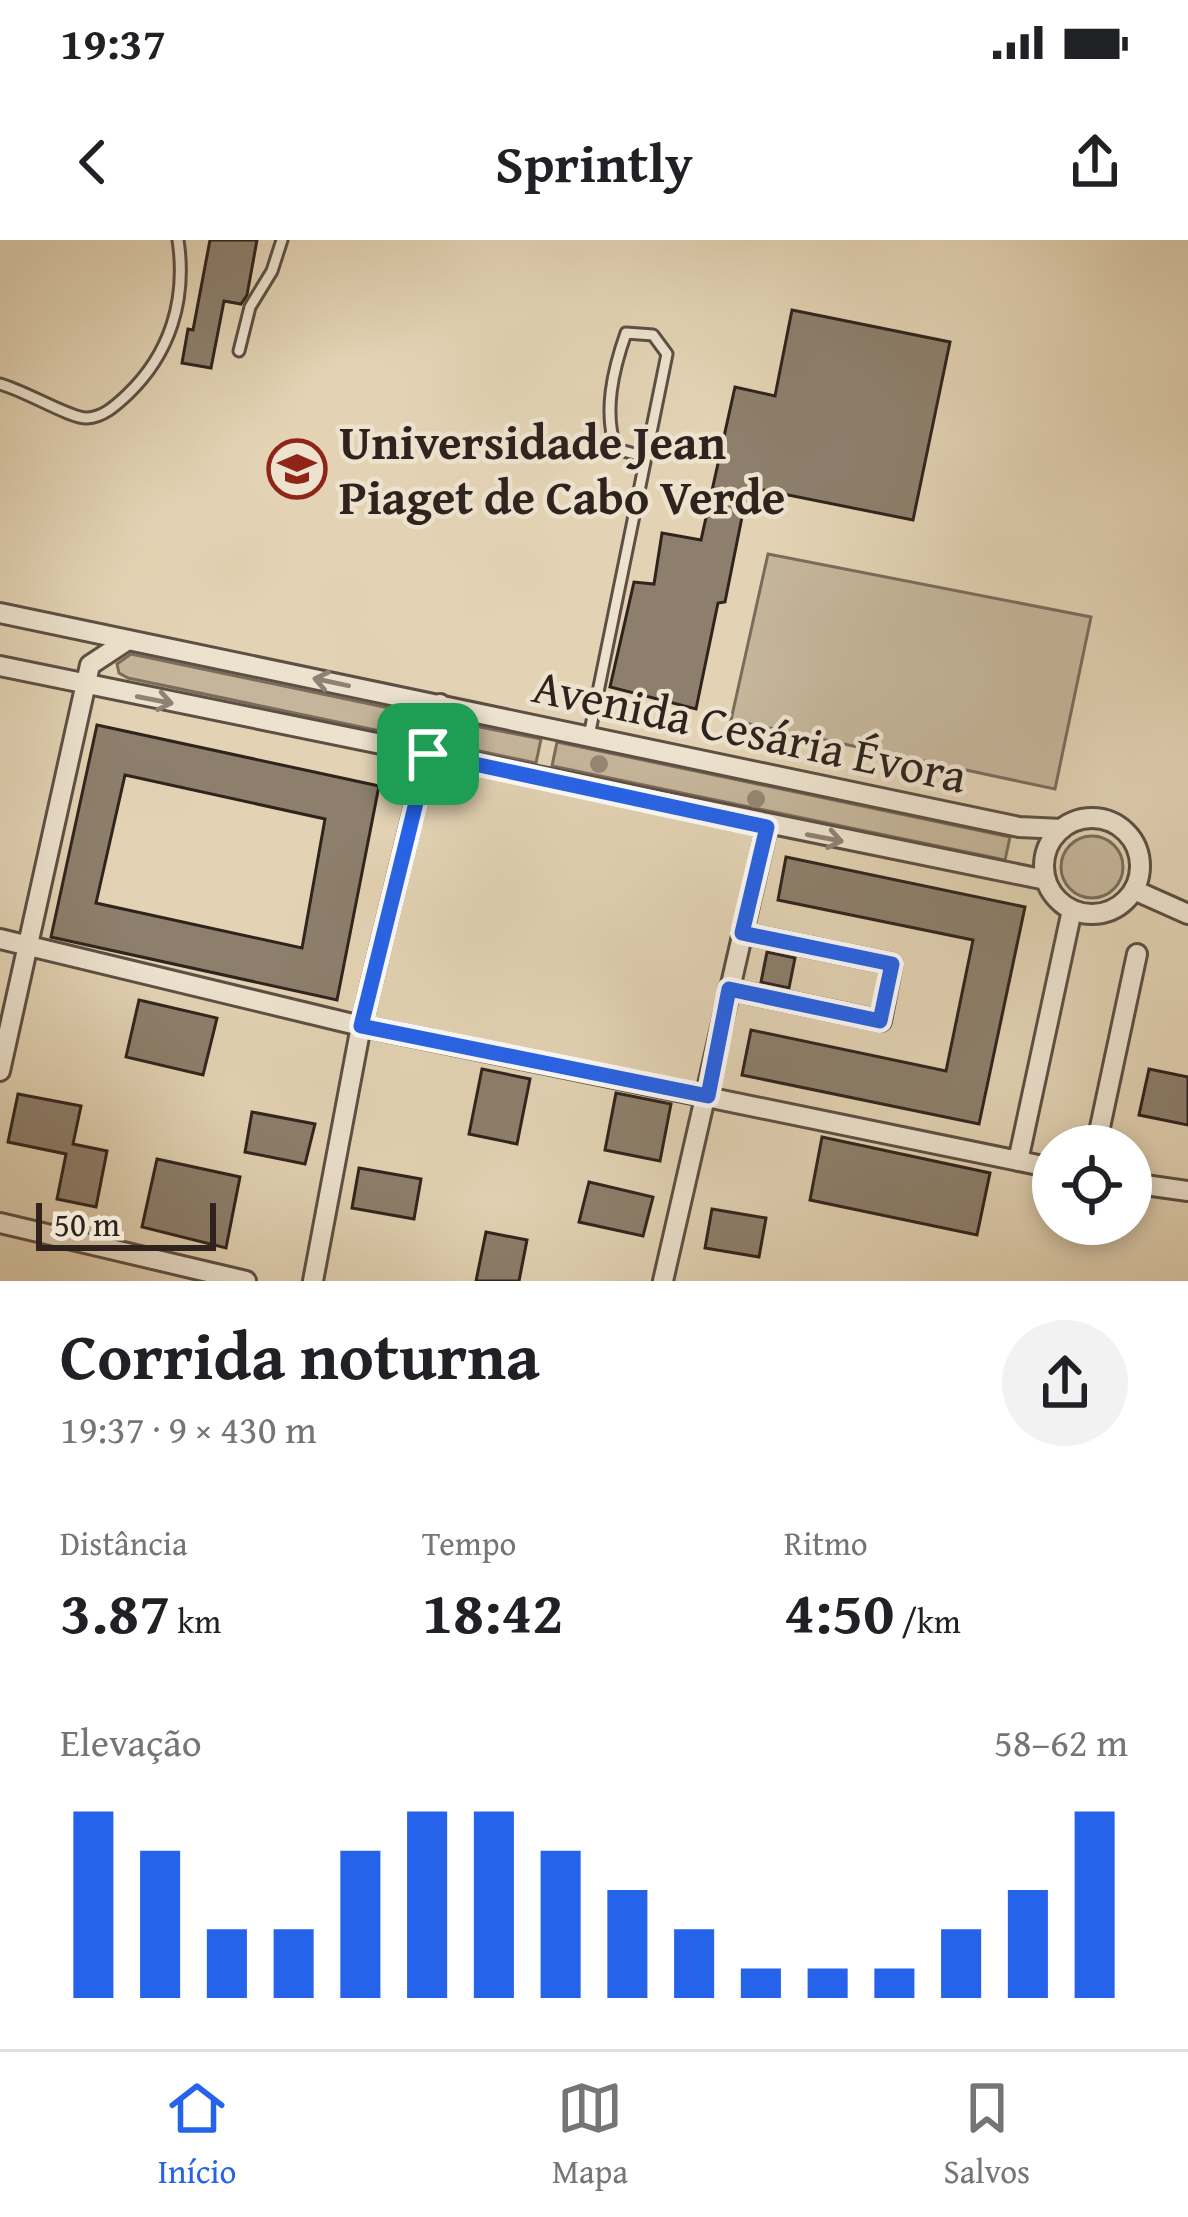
<!DOCTYPE html>
<html lang="pt">
<meta charset="utf-8">
<style>
:root{--surface:#fff;--page:#f2f2f2;--text:#202124;--muted:#757577;--line:#e0e0e0;--accent:#2563eb}
body{margin:0;font-family:"Gentium Book Plus",serif;background:var(--page);color:var(--text);height:100vh;display:flex;flex-direction:column;font-size:45px;white-space:nowrap}
*{box-sizing:border-box;margin:0}
p{font-size:39px;color:var(--muted)}
.icon{flex:none;width:66px;height:66px;fill:none;stroke:currentColor;stroke-width:2;stroke-linecap:round;stroke-linejoin:round}
.map{position:relative;height:1041px;overflow:hidden}
.drawer{display:flex;flex-direction:column;background:var(--surface);flex:1}
.drawer>*{flex:none}
.buttons{position:absolute;left:1032px;top:885px;display:grid;gap:24px}
.buttons a{display:grid;place-items:center;width:120px;height:120px;border-radius:50%;background:var(--surface);box-shadow:0 6px 18px #0003;font-size:60px}
.scale{position:absolute;left:36px;bottom:30px;width:180px;box-sizing:border-box;padding-left:12px;border:6px solid #30231e;border-top:0;font-size:33px;line-height:42px;white-space:nowrap;color:#30231e;-webkit-text-stroke:9px #ede2ce;paint-order:stroke}
.pin{position:absolute;display:grid;place-items:center;width:102px;height:102px;color:#fff;margin:-51px;border-radius:24px;box-shadow:0 6px 18px #0006}
.round{display:grid;place-items:center;flex:none;width:126px;height:126px;border-radius:63px;background:var(--page)}
.summary{display:flex;align-items:center;justify-content:space-between;height:204px;padding:0 60px}
h1{font-size:66px;font-weight:600;line-height:90px}
.stats{display:grid;grid-template-columns:repeat(3,1fr);gap:18px;height:204px;padding:12px 60px}
.stats div{display:grid;align-content:center}
.stats b{font-size:60px;font-weight:600}
.stats small{font-size:33px;font-weight:400}
.stats p{font-size:33px}
.chart{height:336px;padding:24px 60px}
.chart p{display:flex;justify-content:space-between}
.chart svg{width:100%;height:216px;margin-top:12px;stroke:var(--accent);stroke-width:6}
.status{display:flex;justify-content:space-between;align-items:center;height:84px;padding:0 60px;background:var(--surface);direction:ltr}
.status svg{height:33px;fill:currentColor}
header{display:flex;justify-content:space-between;align-items:center;height:156px;padding:0 60px;background:var(--surface);font-size:54px;font-weight:600}
.menu{display:flex;justify-content:space-around;align-items:center;height:168px;border-top:3px solid var(--line);background:var(--surface);font-size:33px;color:var(--muted)}
.menu a{display:grid;justify-items:center;gap:6px}
.menu .active{color:var(--accent)}
.map>svg:first-child{display:block}
.green{fill:#c5b59a;stroke:#7a6c5c;stroke-width:3}
.building{fill:#8d7f6c;stroke:#30231e;stroke-width:3;fill-rule:evenodd}
.lines{fill:none;stroke-linecap:round;stroke-linejoin:round}
.service-casing{stroke:#5d4f44;stroke-width:15}
.minor-casing{stroke:#5d4f44;stroke-width:24}
.service{stroke:#ede2ce;stroke-width:9}
.minor{stroke:#ede2ce;stroke-width:18}
.tree{fill:#958773}
.oneway{stroke:#8e8276}
.route-casing{stroke:#fff;stroke-width:24}
.route{stroke:#2563eb;stroke-width:15}
.labels{text-anchor:middle;dominant-baseline:central;stroke-width:9;stroke-linejoin:round;paint-order:stroke}
.poi-label{font-size:48px;font-weight:bold;fill:#30231e;stroke:#ede2ce;text-anchor:start}
.street-label{font-size:48px;fill:#30231e;stroke:#ede2ce}
</style>
<div class="status"><b>19:37</b><svg viewBox="0 0 49 12"><path d="M0 12V9h3v3zM5 12V6h3v6zM10 12V3h3v9zM15 12V0h3v12zM26 1h20v11H26zM47 4h2v5h-2z"/></svg></div>
<header><svg class="icon" aria-label="back" viewBox="0 0 24 24"><path d="M15 5l-7 7 7 7"/></svg>Sprintly<svg class="icon" aria-label="share" viewBox="0 0 24 24"><path d="M12 15V3M7 8l5-5 5 5M5 13v7h14v-7"/></svg></header>
<div class="map">
<svg width="1188" height="1041" viewBox="0 0 1188 1041">
<rect width="100%" height="100%" fill="#e3d3b4"/>
<filter id="stains"><feTurbulence type="fractalNoise" baseFrequency=".00167" numOctaves="4"/><feColorMatrix values="0 0 0 0 .2 0 0 0 0 .09 0 0 0 0 .02 0 0 0 .5 -.17"/></filter>
<radialGradient id="worn" r=".72"><stop offset=".6" stop-color="#630" stop-opacity="0"/><stop offset="1" stop-color="#630" stop-opacity=".3"/></radialGradient>
<path class="green" d="M768,314L1091,377L1055,549L731,480Z
M131,414L389,468L399,482L385,492L128,438L119,433L117,424Z
M470,485L541,499L536,523L465,508L460,495Z
M557,502L1010,597L1005,620L552,526Z
M1061 627a31 31 0 1 1 62 0a31 31 0 1 1-62 0Z"/>
<path class="building" d="M210,0H257L247,55L241,64L224,61L211,128L182,123L188,89L193,90Z
M792,70L950,102L913,280L748,247L725,362L718,363L696,469L610,447L634,342L654,344L662,293L701,300L735,147L775,156Z
M97,485L379,546L337,760L51,697ZM125,535L325,579L302,708L96,663Z
M786,617L1025,667L979,884L742,835L751,790L946,831L973,700L778,660Z
M767,712L795,718L789,748L761,742Z
M139,760L217,778L203,835L126,817Z
M482,829L530,839L517,904L469,894Z
M1149,829L1188,837V885L1139,875Z
M616,853L671,864L660,921L605,910Z
M18,854L81,866L73,904L107,911L96,967L57,959L66,914L8,902Z
M252,872L315,884L305,924L245,912Z
M822,897L990,933L977,995L810,960Z
M157,919L240,937L226,1008L142,987Z
M359,928L421,939L414,979L352,968Z
M589,942L653,957L643,996L579,982Z
M712,969L766,978L759,1017L705,1008Z
M486,992L527,1000L519,1041H476Z"/>
<g class="lines">
<g class="service-casing">
<path id="service" d="M239,111L250,67L272,31L282,0
M0,144C24,150 71,179 87,178C104,177 116,165 127,155C170,114 187,60 178,0
M589,496L667,114L653,95L626,93C613,130 603,172 616,209L646,217"/>
</g>
<g class="minor-casing">
<path id="minor" d="M0,373L1019,587L1062,589
M0,426L1046,640
M1044 626a48 48 0 1 1 96 0a48 48 0 1 1-96 0Z
M1134,650L1188,674
M0,699L361,786L1053,928
M729,749L881,781L892,724L742,693
M0,831L90,425L128,400
M1096,906L1137,714
M1018,921L1072,670
M1131,943L1188,951
M0,983L246,1041
M313,1041L361,786L440,464
M663,1041L767,587"/>
</g>
<use href="#service" class="service"/>
<use href="#minor" class="minor"/>
</g>
<g class="tree">
<circle cx="599" cy="524" r="9"/>
<circle cx="756" cy="559" r="9"/>
</g>
<defs><path id="oneway-shaft" d="M-6 0H5M1.5-3L5.5 0L1.5 3" fill="none" stroke-width="1.6" stroke-linecap="round" stroke-linejoin="round" transform="scale(3)"/></defs>
<g class="oneway">
<use href="#oneway-shaft" transform="translate(331 442) rotate(-168)"/>
<use href="#oneway-shaft" transform="translate(155 460) rotate(11)"/>
<use href="#oneway-shaft" transform="translate(825 598) rotate(11)"/>
</g>
<g class="lines">
<g class="route-casing">
<path id="route" d="M428,514L767,587L742,693L892,724L880,781L729,749L708,856L361,786Z"/>
</g>
<use href="#route" class="route"/>
</g>
<defs>
<g id="university-ring" transform="scale(3)"><circle r="9.5" fill="#ede2ce" stroke="#8f2418" stroke-width="1.5"/><path d="M0-5L7-2L0 1L-7-2ZM-4 1L0 2.5L4 1V4Q0 6-4 4Z" fill="#8f2418"/></g>
</defs>
<g fill-rule="evenodd">
<use href="#university-ring" x="297" y="229"/>
</g>
<g class="labels">
<g class="poi-label">
<text x="339" y="201">Universidade Jean<tspan x="339" dy="55">Piaget de Cabo Verde</tspan></text>
</g>
<g class="street-label">
<text transform="translate(750 490) rotate(12)">Avenida Cesária Évora</text>
</g>
</g>
<rect width="100%" height="100%" filter="url(#stains)"/>
<rect width="100%" height="100%" fill="url(#worn)"/>
</svg>
<div class="buttons">
<a><svg class="icon" aria-label="locate" viewBox="0 0 24 24"><circle cx="12" cy="12" r="6"/><path d="M12 2v4M12 18v4M2 12h4M18 12h4"/></svg></a>
</div>
<div class="scale">50 m</div>
<div class="pin" style="left:428px;top:514px;background:#1e9e55"><svg class="icon" aria-label="arrive" viewBox="0 0 24 24"><path d="M6 21V4h12l-3 4 3 4H6"/></svg></div>
</div>
<section class="drawer">
<div class="summary"><div><h1>Corrida noturna</h1><p>19:37 · 9 × 430 m</p></div><a class="round"><svg class="icon" aria-label="share" viewBox="0 0 24 24"><path d="M12 15V3M7 8l5-5 5 5M5 13v7h14v-7"/></svg></a></div>
<div class="stats">
<div><p>Distância</p><b>3.87<small> km</small></b></div>
<div><p>Tempo</p><b>18:42</b></div>
<div><p>Ritmo</p><b>4:50<small> /km</small></b></div>
</div>
<div class="chart"><p><span>Elevação</span>58–62 m</p>
<svg viewBox="0 0 160 44" preserveAspectRatio="none"><path d="M5 44V6M15 44V14M25 44V30M35 44V30M45 44V14M55 44V6M65 44V6M75 44V14M85 44V22M95 44V30M105 44V38M115 44V38M125 44V38M135 44V30M145 44V22M155 44V6"/></svg>
</div>
</section>
<nav class="menu">
<a class="active"><svg class="icon" aria-label="home" viewBox="0 0 24 24"><path d="M3 11l9-7 9 7M6 9v11h12V9"/></svg>Início</a>
<a><svg class="icon" aria-label="map" viewBox="0 0 24 24"><path d="M3 6l6-2 6 2 6-2v14l-6 2-6-2-6 2zM9 4v14M15 6v14"/></svg>Mapa</a>
<a><svg class="icon" aria-label="saved" viewBox="0 0 24 24"><path d="M7 4h10v16l-5-4-5 4z"/></svg>Salvos</a>
</nav>
